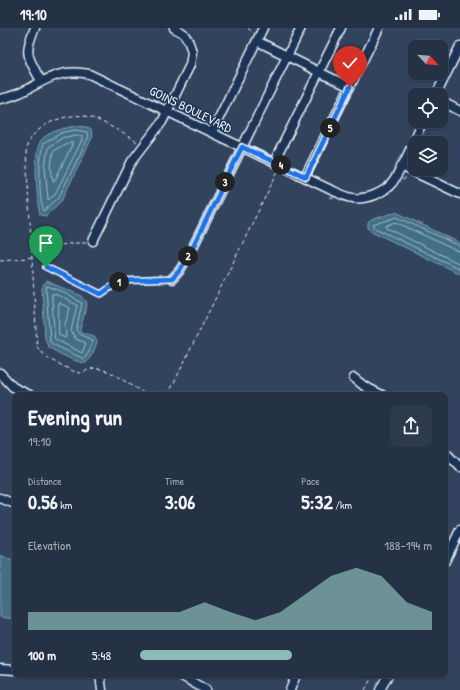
<!DOCTYPE html>
<meta charset="utf-8">
<style>
:root{--surface:#253246;--page:#2d3a4d;--text:#f1f3f6;--muted:#a3aab3;--line:#424d5f;--accent:#8bbbb9}
body{margin:0;font-family:"Patrick Hand",sans-serif;background:var(--page);color:var(--text);height:100vh;display:flex;flex-direction:column;font-size:15px;white-space:nowrap}
*{box-sizing:border-box;margin:0}
p{font-size:13px;color:var(--muted)}
.icon{flex:none;width:22px;height:22px;fill:none;stroke:currentColor;stroke-width:2;stroke-linecap:round;stroke-linejoin:round}
.map{position:relative;flex:1;overflow:hidden}
.details{position:absolute;left:12px;top:364px;width:436px;height:286px;display:flex;flex-direction:column;background:var(--surface);border-radius:8px;box-shadow:0 1px 3px #0004,0 0 0 1px var(--line)}
.details>*{flex:none}
.needle{width:26px;rotate:116deg}
.tools{position:absolute;left:408px;top:12px;display:grid;gap:8px}
.tools a{display:grid;place-items:center;width:40px;height:40px;border-radius:8px;background:var(--surface);box-shadow:0 1px 3px #0004,0 0 0 1px var(--line);font-size:20px}
.pin{position:absolute;display:grid;place-items:center;width:34px;height:34px;color:#fff;margin:-41px -17px;border-radius:50% 50% 50% 0;rotate:-45deg;box-shadow:0 0 4px #0007}
.pin .icon{rotate:45deg}
.km{position:absolute;width:20px;height:20px;margin:-10px;border-radius:50%;background:#222;color:#fff;font-size:11px;line-height:20px;text-align:center}
.round{display:grid;place-items:center;flex:none;width:42px;height:42px;border-radius:8px;background:var(--page)}
.summary{display:flex;align-items:center;justify-content:space-between;height:68px;padding:0 16px}
h1{font-size:22px;font-weight:800;line-height:30px}
.metrics{display:grid;grid-template-columns:repeat(3,1fr);gap:6px;height:68px;padding:4px 16px}
.metrics div{display:grid;align-content:center}
.metrics b{font-size:20px;font-weight:800}
.metrics small{font-size:11px;font-weight:400}
.metrics p{font-size:11px}
.chart{height:112px;padding:8px 16px}
.chart p{display:flex;justify-content:space-between}
.chart svg{width:100%;height:72px;margin-top:4px;fill:var(--accent);opacity:.7}
ul{padding:0 16px;list-style:none;font-size:13px}
li{display:grid;grid-template-columns:64px 48px 1fr;align-items:center;height:30px}
li i{height:10px;border-radius:5px;background:var(--accent)}
.status{display:flex;justify-content:space-between;align-items:center;height:28px;padding:0 20px;background:var(--surface);direction:ltr}
.status svg{height:11px;fill:currentColor}
.map>svg:first-child{display:block}
.water{fill:#426e86;stroke:#84a2b4}
.lines{fill:none;stroke-linecap:round;stroke-linejoin:round}
.shore{stroke:#a6bdca;stroke-width:1}
.minor-casing{stroke:#e8f1f8;stroke-width:11}
.path{stroke:#e8f1f8;stroke-width:1;stroke-dasharray:4 3;stroke-linecap:butt}
.minor{stroke:#1d3557;stroke-width:8}
.route-casing{stroke:#fff;stroke-width:8}
.route{stroke:#1a73e8;stroke-width:5}
.labels{text-anchor:middle;dominant-baseline:central;stroke-width:3;stroke-linejoin:round;paint-order:stroke}
.street-label{font-size:13px;fill:#e8f1f8;stroke:#1d3557}
</style>
<div class="status"><b>19:10</b><svg viewBox="0 0 49 12"><path d="M0 12V9h3v3zM5 12V6h3v6zM10 12V3h3v9zM15 12V0h3v12zM26 1h20v11H26zM47 4h2v5h-2z"/></svg></div>
<div class="map">
<svg width="460" height="662" viewBox="0 0 460 662">
<rect width="100%" height="100%" fill="#31435d"/>
<filter id="ink" filterUnits="userSpaceOnUse"><feTurbulence type="fractalNoise" baseFrequency=".025" numOctaves="2"/><feDisplacementMap in="SourceGraphic" scale="8" xChannelSelector="R" yChannelSelector="G"/><feConvolveMatrix kernelMatrix="1 2 1 2 8 2 1 2 1" color-interpolation-filters="sRGB"/></filter>
<g filter="url(#ink)">
<path class="water" d="M77,98L86,99L91,102L92,110L62,172L46,188L40,187C37,174 33,125 40,114C47,103 65,100 77,98Z
M396,184L460,215V246L373,204L368,200V195L371,192Z
M46,253L82,268L86,273L87,277L80,301L81,304L94,308L97,314L93,325L86,335C80,336 54,324 49,319C47,317 46,313 45,310L42,260Z
M0,527L15,534V591L0,589Z"/>
<g class="lines">
<path class="shore" d="M76,102L87,104L88,110L59,169L44,183C38,172 39,128 43,116L61,105Z
M77,107L82,108V112L55,166L48,172L45,139L48,119L62,110Z
M72,115V117L55,152L53,153L51,139L53,123L65,116Z
M460,218L397,189L373,197L375,200L460,241
M460,223L455,222L396,194L386,198L387,200L460,236
M47,258L59,262L82,275L76,302L80,307L91,311L93,313L89,324L84,331L52,316L50,313L46,261Z
M52,266L57,267L77,277L71,303L76,311L86,315L82,325L55,311Z
M59,275L70,280L65,296L66,308L65,310L59,307Z"/>
<g class="minor-casing">
<path id="minor" d="M35,0C23,26 28,29 41,53
M341,0L319,44L350,59
M257,13L319,44L274,134
M436,67L460,18
M0,71C35,65 48,38 89,46L329,161C337,164 345,169 353,170C365,172 384,165 392,155C404,139 414,111 423,93
M441,73L460,83
M212,104L263,0
M401,138L460,166
M305,149L379,0
M93,213L132,133L162,94L190,37L192,24L188,12L183,5L174,0
M172,251L180,242L189,227L301,0
M0,345L13,359L30,367
M354,350L364,358L382,367
M445,424L460,439
M0,470L15,476
M445,533L460,502
M0,641L15,642
M100,647L102,662
M180,647L206,662
M290,662L296,647
M380,662L388,647"/>
</g>
<path class="path" d="M248,0L253,5
M137,114C124,106 99,90 84,88C70,86 51,92 40,101C32,107 27,113 26,123L37,319L47,330L75,344L80,345L94,340L101,341L110,344L147,367
M402,152L408,149
M330,169L336,172
M86,214L51,218L43,221C41,229 41,233 46,239L101,266L121,253L165,251
M0,232L28,230L42,225
M168,367L278,143
M365,662L373,647"/>
<use href="#minor" class="minor"/>
</g>
</g>
<g class="lines" filter="url(#ink)">
<g class="route-casing">
<path id="route" d="M46,239L101,266L120,253L172,251L180,242L189,227L242,119L306,149L350,59"/>
</g>
<use href="#route" class="route"/>
</g>
<g class="labels">
<g class="street-label">
<text transform="translate(191 81) rotate(26)">GOINS BOULEVARD</text>
</g>
</g>
</svg>
<div class="tools">
<a><svg class="needle" viewBox="-14 -14 28 28"><path d="M0-13l5 13h-10z" fill="#e53935"/><path d="M0 13l5-13h-10z" fill="#a3aab3"/></svg></a>
<a><svg class="icon" aria-label="locate" viewBox="0 0 24 24"><circle cx="12" cy="12" r="6"/><path d="M12 2v4M12 18v4M2 12h4M18 12h4"/></svg></a>
<a><svg class="icon" aria-label="layers" viewBox="0 0 24 24"><path d="M12 4l9 5-9 5-9-5zM3 14l9 5 9-5"/></svg></a>
</div>
<div class="pin" style="left:46px;top:239px;background:#1e9e55"><svg class="icon" aria-label="arrive" viewBox="0 0 24 24"><path d="M6 21V4h12l-3 4 3 4H6"/></svg></div>
<div class="pin" style="left:350px;top:59px;background:#d93025"><svg class="icon" aria-label="check" viewBox="0 0 24 24"><path d="M5 12l5 5 9-10"/></svg></div>
<b class="km" style="left:119px;top:254px">1</b>
<b class="km" style="left:188px;top:228px">2</b>
<b class="km" style="left:225px;top:154px">3</b>
<b class="km" style="left:281px;top:137px">4</b>
<b class="km" style="left:330px;top:100px">5</b>
<section class="details">
<div class="summary"><div><h1>Evening run</h1><p>19:10</p></div><a class="round"><svg class="icon" aria-label="share" viewBox="0 0 24 24"><path d="M12 15V3M7 8l5-5 5 5M5 13v7h14v-7"/></svg></a></div>
<div class="metrics">
<div><p>Distance</p><b>0.56<small> km</small></b></div>
<div><p>Time</p><b>3:06</b></div>
<div><p>Pace</p><b>5:32<small> /km</small></b></div>
</div>
<div class="chart"><p><span>Elevation</span>188–194 m</p>
<svg viewBox="0 0 160 44" preserveAspectRatio="none"><path d="M0 44V33L10 33L20 33L30 33L40 33L50 33L60 33L70 27L80 33L90 38L100 33L110 22L120 11L130 6L140 11L150 27L160 33V44z"/></svg>
</div>
<ul>
<li><b>100 m</b>5:48<i style="width:52%"></i></li>
</ul>
</section>
</div>
